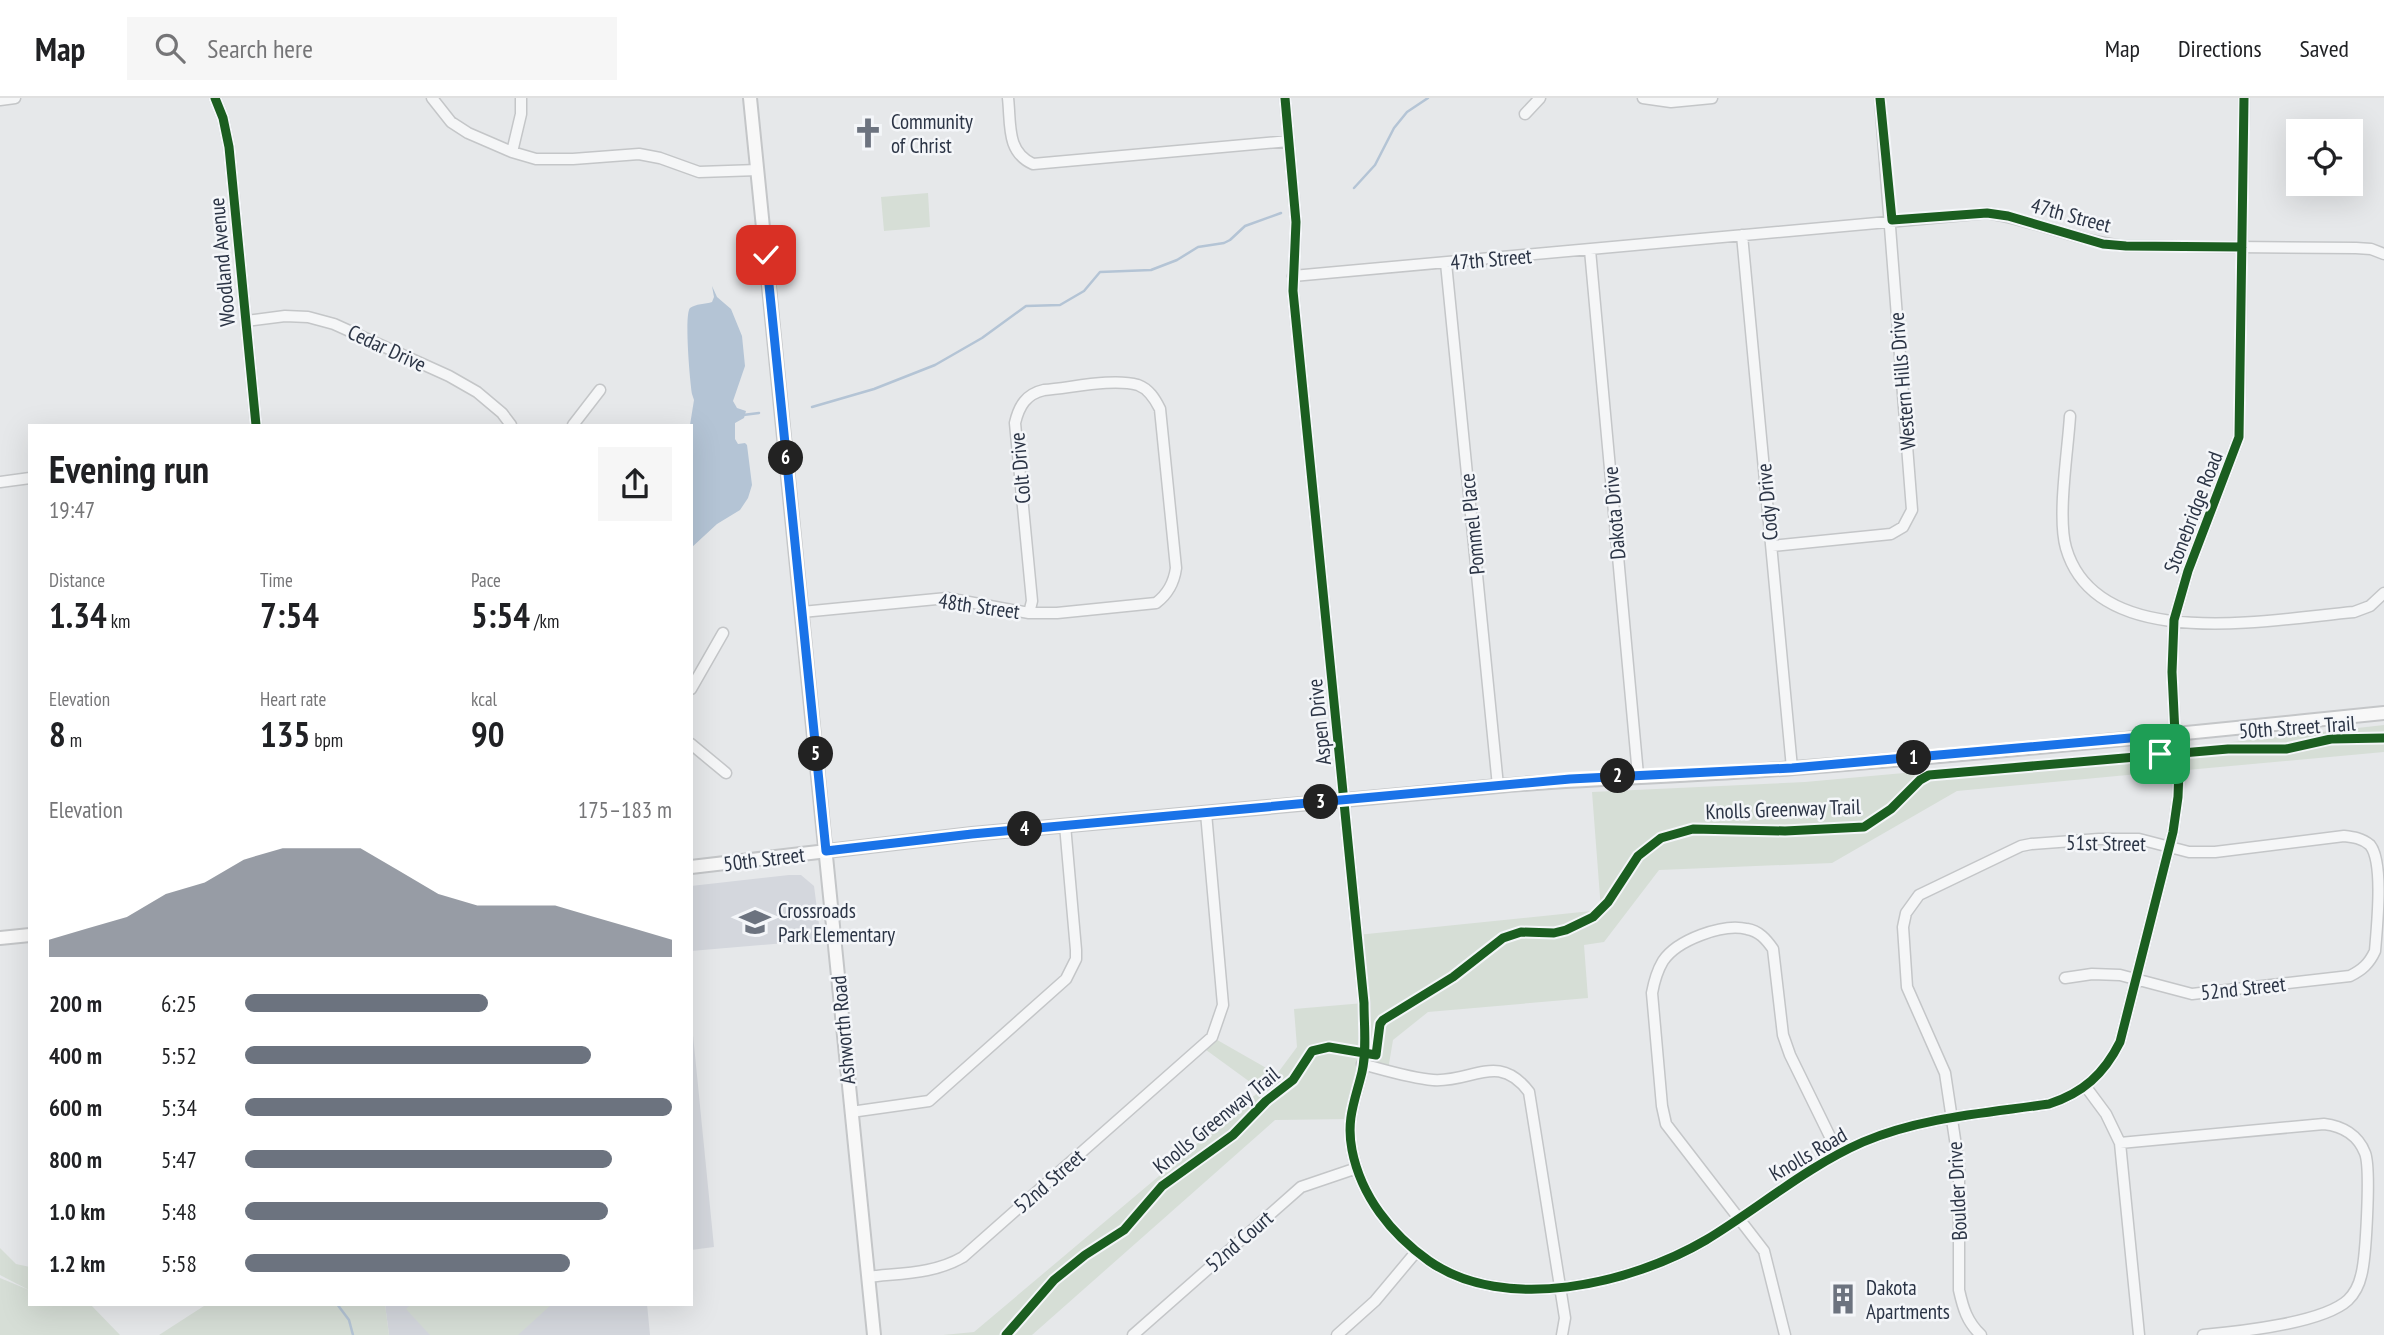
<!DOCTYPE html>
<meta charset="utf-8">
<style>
:root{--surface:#fff;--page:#f6f6f6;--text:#202124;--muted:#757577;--line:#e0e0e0;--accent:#6c737f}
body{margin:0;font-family:"PT Sans Narrow",sans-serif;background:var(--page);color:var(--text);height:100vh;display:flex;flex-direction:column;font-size:26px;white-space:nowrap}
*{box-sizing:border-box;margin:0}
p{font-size:23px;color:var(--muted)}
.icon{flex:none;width:38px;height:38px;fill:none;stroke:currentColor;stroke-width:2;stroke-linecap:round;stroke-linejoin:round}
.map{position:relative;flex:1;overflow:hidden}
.sheet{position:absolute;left:28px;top:326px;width:665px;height:882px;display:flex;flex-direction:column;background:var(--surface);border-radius:0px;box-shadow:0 7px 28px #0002}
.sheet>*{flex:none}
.buttons{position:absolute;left:2286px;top:21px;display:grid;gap:14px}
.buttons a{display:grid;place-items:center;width:77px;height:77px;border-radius:0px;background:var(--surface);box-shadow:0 7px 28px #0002;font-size:35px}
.pin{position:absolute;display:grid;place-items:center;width:60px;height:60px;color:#fff;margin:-30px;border-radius:14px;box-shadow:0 4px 10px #0006}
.km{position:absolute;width:35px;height:35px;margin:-18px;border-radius:50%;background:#222;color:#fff;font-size:19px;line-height:35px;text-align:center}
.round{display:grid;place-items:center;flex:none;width:74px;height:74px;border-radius:0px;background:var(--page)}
.headline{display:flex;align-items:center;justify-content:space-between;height:119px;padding:0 21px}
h1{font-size:38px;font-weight:700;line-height:52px}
.metrics{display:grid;grid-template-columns:repeat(3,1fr);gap:10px;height:119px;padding:7px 21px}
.metrics div{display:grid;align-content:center}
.metrics b{font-size:35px;font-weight:700}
.metrics small{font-size:19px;font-weight:400}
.metrics p{font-size:19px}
.chart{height:196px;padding:14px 21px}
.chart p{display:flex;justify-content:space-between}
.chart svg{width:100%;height:126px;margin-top:7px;fill:var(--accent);opacity:.7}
ul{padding:0 21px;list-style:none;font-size:23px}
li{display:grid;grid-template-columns:112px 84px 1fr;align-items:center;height:52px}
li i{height:18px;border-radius:9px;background:var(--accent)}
header{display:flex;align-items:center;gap:42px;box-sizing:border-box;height:98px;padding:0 35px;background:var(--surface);border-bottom:2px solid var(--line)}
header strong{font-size:33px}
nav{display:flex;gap:38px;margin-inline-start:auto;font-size:24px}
.search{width:490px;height:63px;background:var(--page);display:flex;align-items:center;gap:18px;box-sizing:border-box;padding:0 24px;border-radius:0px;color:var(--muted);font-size:26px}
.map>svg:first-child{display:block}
.built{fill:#d4d7dd}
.green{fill:#d6ded6}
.water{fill:#b4c4d5}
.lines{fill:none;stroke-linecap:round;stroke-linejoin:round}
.stream{stroke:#b4c4d5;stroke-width:2.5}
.minor-casing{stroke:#c4c6c8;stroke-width:13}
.secondary-casing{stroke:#c4c6c8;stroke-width:16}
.minor{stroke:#f5f6f7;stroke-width:10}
.secondary{stroke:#f8f8f8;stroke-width:12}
.cycleway-casing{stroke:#f4f6f9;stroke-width:13}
.cycleway{stroke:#1b5e20;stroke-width:9}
.route-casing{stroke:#fff;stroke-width:14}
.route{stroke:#1a73e8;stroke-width:9}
.labels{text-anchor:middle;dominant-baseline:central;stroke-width:5;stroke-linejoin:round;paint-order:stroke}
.poi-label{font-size:21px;fill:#2b3445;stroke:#f4f6f9;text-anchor:start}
.street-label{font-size:21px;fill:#2b3445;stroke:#f4f6f9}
</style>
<header>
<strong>Map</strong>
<div class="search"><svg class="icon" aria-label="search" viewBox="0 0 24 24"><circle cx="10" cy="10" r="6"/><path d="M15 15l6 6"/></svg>Search here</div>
<nav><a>Map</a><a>Directions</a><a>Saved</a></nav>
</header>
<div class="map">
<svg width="2384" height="1237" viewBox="0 0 2384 1237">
<rect width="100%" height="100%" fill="#e6e8ea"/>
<path class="built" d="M789,777H801L814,788L821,842L691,853V788Z
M691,917L714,1149L691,1152Z
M385,1206H647L650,1237H389Z"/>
<path class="green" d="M928,95L930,129L884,133L881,99Z
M2384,627V654L2187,672V656L2196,648Z
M2157,652L2166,657L2170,673L1957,693L1832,765L1659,772L1604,844L1584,847L1588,900L1428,914L1393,942L1388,972L1362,967L1350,1021L1275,1022L1032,1237H943L974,1234L1261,992L1202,949L1212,939L1277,976L1297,949L1294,911L1364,905L1357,837L1601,812L1592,694L1805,684Z
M0,1150L16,1166L30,1169V1206H90L120,1237H0V1180L29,1192L0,1177Z
M207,1206H385L389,1237H159Z
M411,1206H552L518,1237H430L406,1211Z"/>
<path class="water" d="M712,188L717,199L731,211L742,238L745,268L733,303L737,310L746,313L744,320L735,325V341L738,346L745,345L747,347L752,387L748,400L740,412L717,426L691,450L690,327L694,302L692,296C690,284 684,217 690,210C695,206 706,206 712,204L714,199Z"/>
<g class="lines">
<path class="stream" d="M1354,90L1375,67L1394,30L1407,14L1428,0
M812,309L874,291L935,267L982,240L1026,208L1060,207L1084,193L1100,174L1151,172L1177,162L1198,149L1224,145L1230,142L1245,128L1281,115
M743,317L759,315
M337,1206L349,1222L353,1237"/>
<g class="minor-casing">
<path id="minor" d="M215,0L223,20L229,49L256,327
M432,0L451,24L468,35L512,54L536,61H573L639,56L660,60L699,74L758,72
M1008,0C1011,26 1006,54 1033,66L1289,43
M1285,0L1296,124L1293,193L1364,905C1364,928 1367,952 1362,974C1355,1003 1346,1021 1352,1052C1361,1098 1391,1136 1429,1163C1505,1216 1631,1186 1706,1142C1759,1110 1806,1069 1863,1044C1922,1019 1987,1015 2049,1006C2083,995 2104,976 2120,944L2173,734L2178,699L2179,673L2175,636L2172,574L2174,522L2188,473L2239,339L2244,0
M1643,0L1671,4L1712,0
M0,2L15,0
M1525,16L1540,0
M512,54L521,16V0
M1742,137L1792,670
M1590,152L1638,677
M1446,165L1498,688
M1293,178L1987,115C2035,122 2079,144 2126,148L2356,150L2371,151L2384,156
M246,223L285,218L308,219L334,226L449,278L477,294L502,315L511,327
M2070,318C2068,352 2057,419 2066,450C2097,557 2272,521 2354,514L2370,508L2384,495
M573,327L600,292
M0,384L30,380
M1772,448L1891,436L1903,429L1912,412L1880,0
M802,514L947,500L1029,515H1057L1156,505C1168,496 1174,485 1176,470L1160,311C1155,301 1149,291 1138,287C1112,280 1071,290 1044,292C1026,296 1019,308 1015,325L1032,503L1029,515
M691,591L723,535
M691,646L726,675
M1362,966C1385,972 1410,980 1433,982C1472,985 1498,953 1529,994L1565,1220L1562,1237
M2086,989L2106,1016L2120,1045L2139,1237
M851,1014L929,1003L1066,881L1076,861V852L1065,727
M2120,1045L2324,1026C2342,1028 2358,1037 2365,1055C2371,1070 2366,1161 2361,1178C2359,1187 2355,1195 2348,1202C2323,1225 2238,1234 2203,1237
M868,1179C900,1175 934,1176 963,1159L1212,939L1223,907L1206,715
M1133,1237L1301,1089L1357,1070
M1337,1237L1375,1203L1416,1154
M1785,1237L1764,1153L1666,1026L1662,1008L1652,895C1654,884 1657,873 1663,863C1677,842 1723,825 1747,831C1759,833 1766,841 1773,851L1783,937L1790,957L1838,1055
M1981,1237C1967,1224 1963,1210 1959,1192V1068L1945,975L1907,889L1903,829L1906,815L1919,797L2021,748L2031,746L2099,741H2139L2189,754H2215L2344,738C2353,739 2362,740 2370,747C2384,764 2377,828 2375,853C2369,866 2362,872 2350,878L2192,896L2120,877L2092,876L2065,880"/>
</g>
<g class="secondary-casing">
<path id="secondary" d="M750,0L874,1237
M691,769L972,736L1498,688C1597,679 1696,678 1794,670C1991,655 2188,635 2384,615
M0,840L30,837"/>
</g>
<use href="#minor" class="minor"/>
<use href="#secondary" class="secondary"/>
<g class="cycleway-casing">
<path id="cycleway" d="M215,0L223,20L229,49L256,327
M1285,0L1296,124L1293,193L1364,905C1364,928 1367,952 1362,974C1355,1003 1346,1021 1352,1052C1361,1098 1391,1136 1429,1163C1505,1216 1631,1186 1706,1142C1759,1110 1806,1069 1863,1044C1922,1019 1987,1015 2049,1006C2083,995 2104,976 2120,944L2173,734L2178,699L2179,673L2175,636L2172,574L2174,522L2188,473L2239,339L2244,0
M1880,0L1892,122L1987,115L2008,118L2103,146L2126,148L2242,149
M1006,1237L1054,1182L1085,1157L1124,1132L1162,1088L1233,1037L1266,1003L1293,982L1312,953L1329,949L1376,957L1380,926L1383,922L1453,879L1503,840L1521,834L1554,835L1566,832L1593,819L1608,804L1638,758L1661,740L1693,731L1785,733L1864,729L1891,711L1920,682L1929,677L2228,651H2286L2331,641L2384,640"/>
</g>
<use href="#cycleway" class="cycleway"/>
</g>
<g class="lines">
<g class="route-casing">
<path id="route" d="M766,157L826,753L972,736L1570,681L1792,670L2175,636L2177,655L2160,656"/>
</g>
<use href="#route" class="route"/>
</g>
<defs>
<g id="church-bare" transform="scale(2.415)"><path d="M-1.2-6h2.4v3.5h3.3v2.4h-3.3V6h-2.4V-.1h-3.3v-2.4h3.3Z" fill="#6c737f" stroke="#f4f6f9" stroke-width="2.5" paint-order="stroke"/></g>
<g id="school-bare" transform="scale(2.415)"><path d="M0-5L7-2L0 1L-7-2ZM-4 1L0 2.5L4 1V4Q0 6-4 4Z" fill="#6c737f" stroke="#f4f6f9" stroke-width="2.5" paint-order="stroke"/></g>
<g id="building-bare" transform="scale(2.415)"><path d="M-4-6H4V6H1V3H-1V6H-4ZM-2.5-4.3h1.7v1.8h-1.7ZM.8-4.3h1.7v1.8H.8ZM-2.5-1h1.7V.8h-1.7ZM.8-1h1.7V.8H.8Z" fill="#6c737f" stroke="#f4f6f9" stroke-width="2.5" paint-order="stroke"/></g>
</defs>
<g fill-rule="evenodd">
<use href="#church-bare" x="868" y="35"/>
<use href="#school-bare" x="755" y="824"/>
<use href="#building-bare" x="1843" y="1201"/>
</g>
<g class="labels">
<g class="poi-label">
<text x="891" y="23">Community<tspan x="891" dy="24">of Christ</tspan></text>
<text x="778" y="812">Crossroads<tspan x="778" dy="24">Park Elementary</tspan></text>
<text x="1866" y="1189">Dakota<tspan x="1866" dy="24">Apartments</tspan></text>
</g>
<g class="street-label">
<text transform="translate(2071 117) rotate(15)">47th Street</text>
<text transform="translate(1491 161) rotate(-5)">47th Street</text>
<text transform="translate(222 164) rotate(-95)">Woodland Avenue</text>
<text transform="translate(387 250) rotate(25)">Cedar Drive</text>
<text transform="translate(1902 283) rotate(-95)">Western Hills Drive</text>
<text transform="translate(1020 370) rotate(-95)">Colt Drive</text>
<text transform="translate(1767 404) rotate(-95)">Cody Drive</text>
<text transform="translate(2193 414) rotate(-69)">Stonebridge Road</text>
<text transform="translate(1614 415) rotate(-95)">Dakota Drive</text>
<text transform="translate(1472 426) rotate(-96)">Pommel Place</text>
<text transform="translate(979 508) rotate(8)">48th Street</text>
<text transform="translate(1319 624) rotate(-96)">Aspen Drive</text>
<text transform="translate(2297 629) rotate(-4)">50th Street Trail</text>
<text transform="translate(1783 711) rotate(-2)">Knolls Greenway Trail</text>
<text transform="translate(2106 745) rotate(1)">51st Street</text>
<text transform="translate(764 761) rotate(-7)">50th Street</text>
<text transform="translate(2243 890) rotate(-6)">52nd Street</text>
<text transform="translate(843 932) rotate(-95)">Ashworth Road</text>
<text transform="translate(1216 1022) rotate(-39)">Knolls Greenway Trail</text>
<text transform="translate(1808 1056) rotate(-30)">Knolls Road</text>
<text transform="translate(1049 1083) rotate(-41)">52nd Street</text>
<text transform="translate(1957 1093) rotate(-93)">Boulder Drive</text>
<text transform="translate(1239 1143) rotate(-41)">52nd Court</text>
</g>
</g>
</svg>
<div class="buttons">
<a><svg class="icon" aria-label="locate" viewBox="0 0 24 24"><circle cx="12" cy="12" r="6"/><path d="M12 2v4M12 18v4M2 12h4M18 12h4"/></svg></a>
</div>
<div class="pin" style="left:2160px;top:656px;background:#1e9e55"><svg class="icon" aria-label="arrive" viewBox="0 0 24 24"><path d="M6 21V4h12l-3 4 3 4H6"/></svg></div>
<div class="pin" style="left:766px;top:157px;background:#d93025"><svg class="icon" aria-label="check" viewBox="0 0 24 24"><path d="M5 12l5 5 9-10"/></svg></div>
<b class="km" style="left:1914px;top:660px">1</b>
<b class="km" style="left:1618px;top:678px">2</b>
<b class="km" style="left:1321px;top:704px">3</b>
<b class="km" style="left:1025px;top:731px">4</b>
<b class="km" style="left:816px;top:656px">5</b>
<b class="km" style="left:786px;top:360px">6</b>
<section class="sheet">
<div class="headline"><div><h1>Evening run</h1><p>19:47</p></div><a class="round"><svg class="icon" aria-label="share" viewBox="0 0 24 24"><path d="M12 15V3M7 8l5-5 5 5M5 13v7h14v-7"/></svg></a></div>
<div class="metrics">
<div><p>Distance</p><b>1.34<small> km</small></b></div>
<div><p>Time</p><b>7:54</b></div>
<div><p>Pace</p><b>5:54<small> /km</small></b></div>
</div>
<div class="metrics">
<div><p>Elevation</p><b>8<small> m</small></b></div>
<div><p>Heart rate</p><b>135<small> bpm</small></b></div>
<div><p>kcal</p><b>90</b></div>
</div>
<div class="chart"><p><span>Elevation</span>175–183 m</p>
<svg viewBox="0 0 160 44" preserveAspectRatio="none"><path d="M0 44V38L10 34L20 30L30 22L40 18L50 10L60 6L70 6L80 6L90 14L100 22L110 26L120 26L130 26L140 30L150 34L160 38V44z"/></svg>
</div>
<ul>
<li><b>200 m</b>6:25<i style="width:57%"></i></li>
<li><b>400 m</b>5:52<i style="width:81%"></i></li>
<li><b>600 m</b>5:34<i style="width:100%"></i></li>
<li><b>800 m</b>5:47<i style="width:86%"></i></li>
<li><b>1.0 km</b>5:48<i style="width:85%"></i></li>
<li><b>1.2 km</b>5:58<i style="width:76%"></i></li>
</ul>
</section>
</div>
